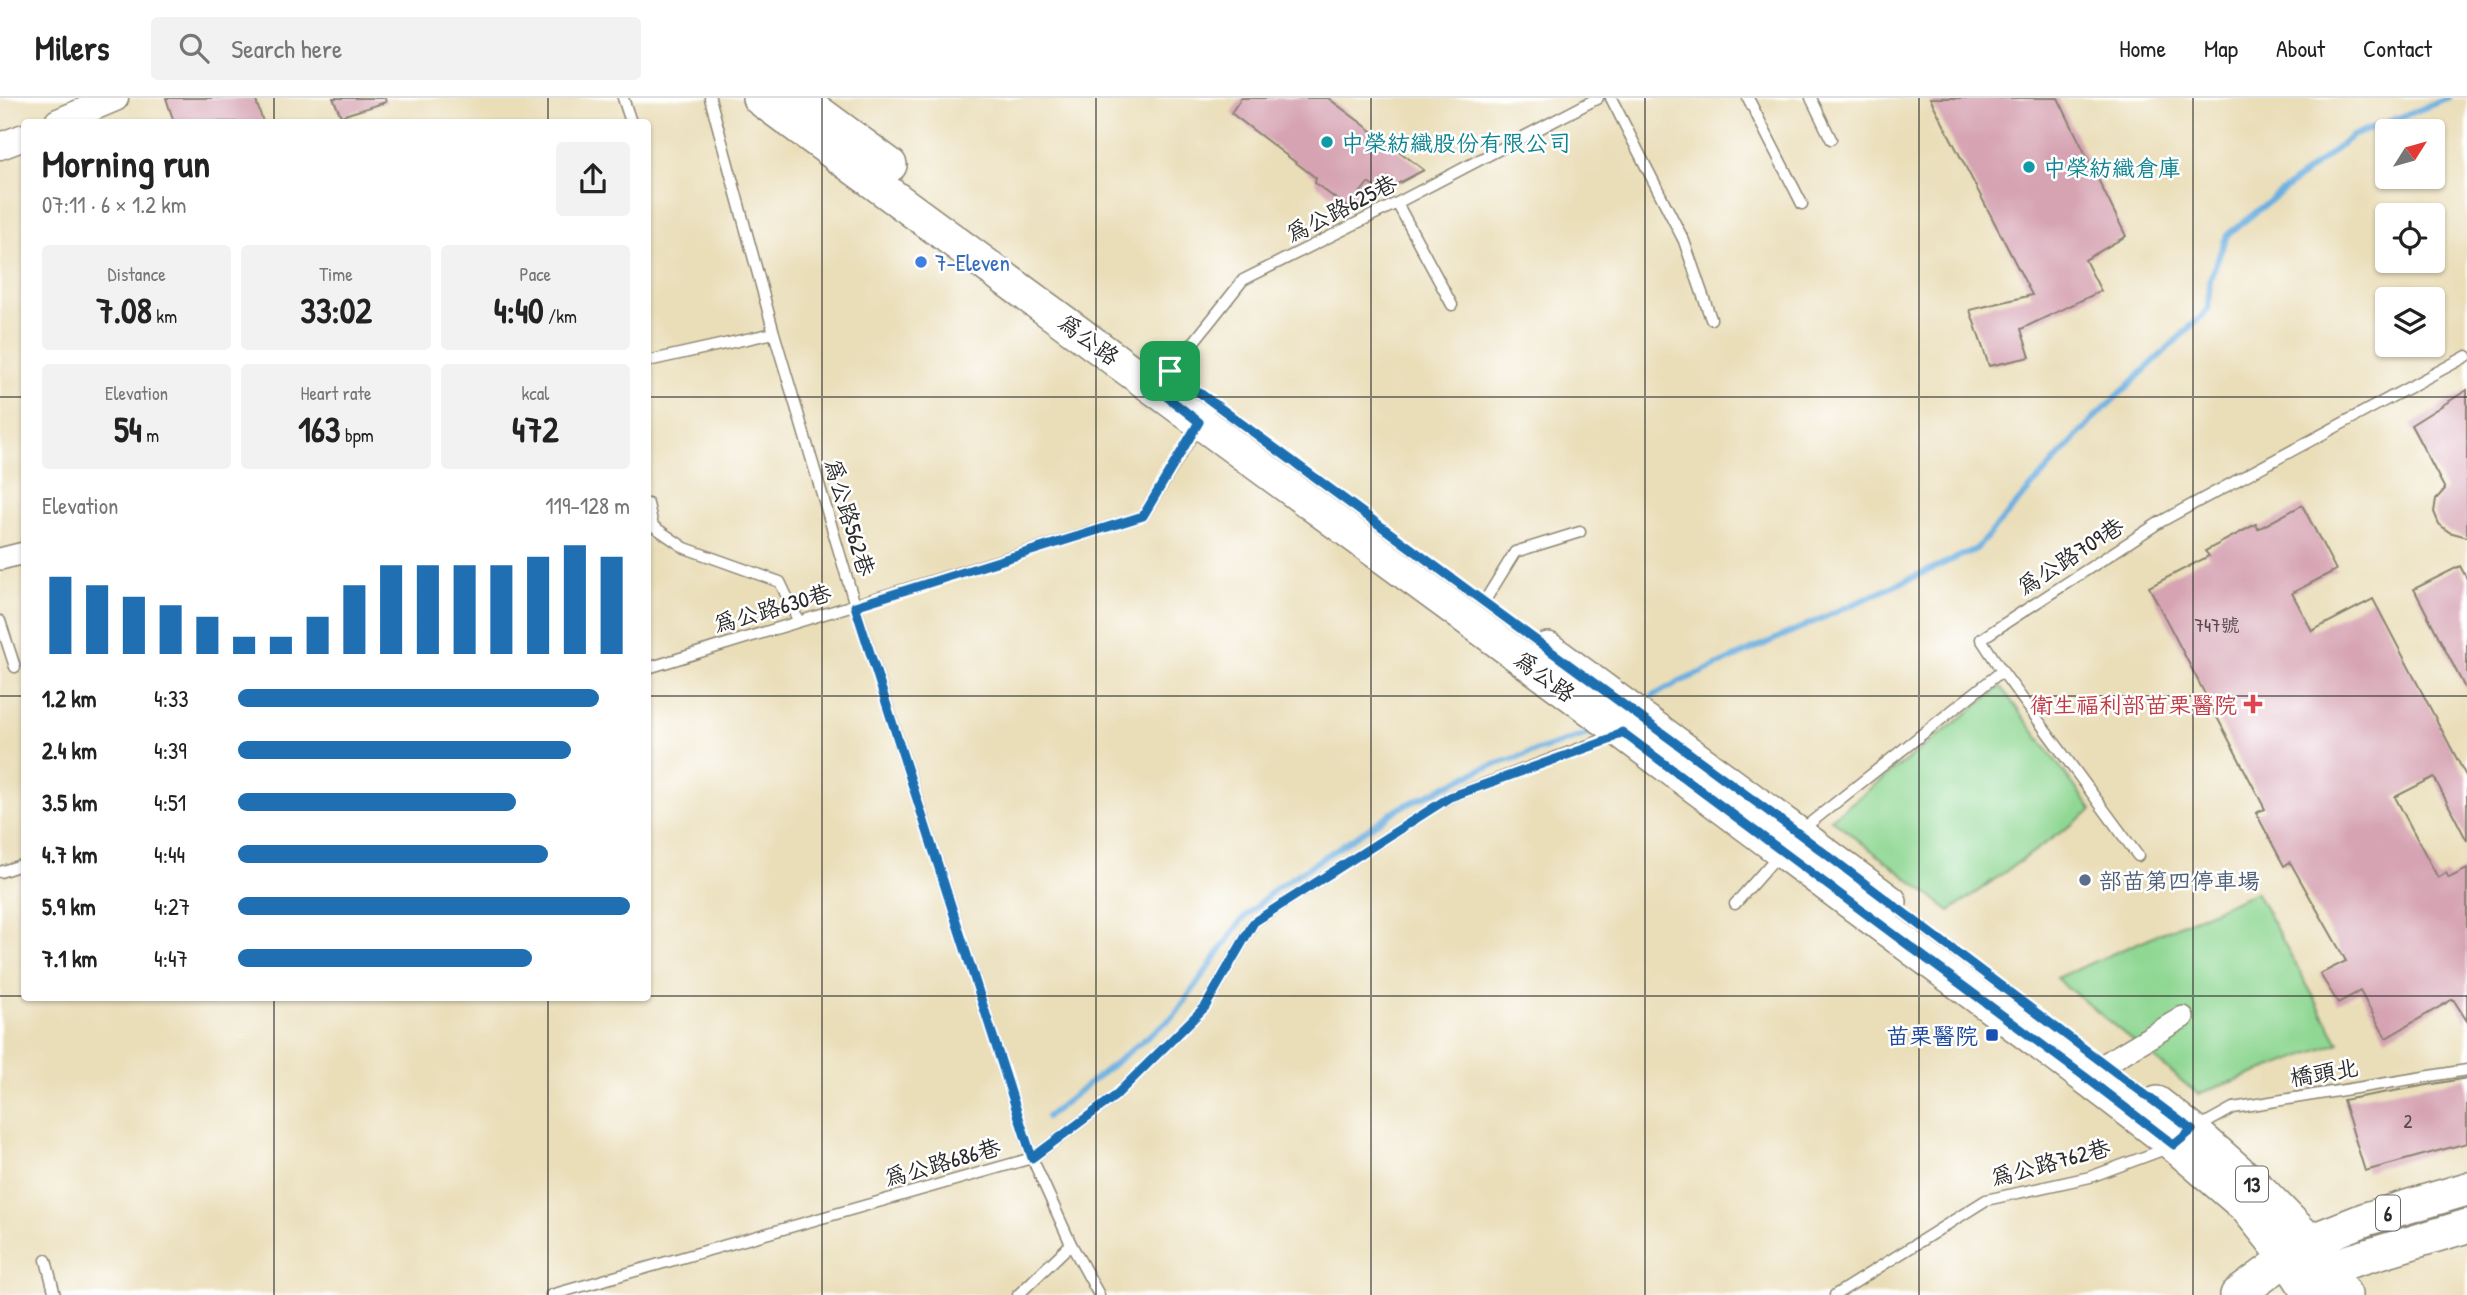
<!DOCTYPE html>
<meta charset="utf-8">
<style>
:root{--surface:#fff;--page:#f2f2f2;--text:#222;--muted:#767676;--line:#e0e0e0;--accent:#1f6fb2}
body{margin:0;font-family:"Patrick Hand","LXGW WenKai TC",sans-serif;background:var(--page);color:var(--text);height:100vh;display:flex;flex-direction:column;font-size:26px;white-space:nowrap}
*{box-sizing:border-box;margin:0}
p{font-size:23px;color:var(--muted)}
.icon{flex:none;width:38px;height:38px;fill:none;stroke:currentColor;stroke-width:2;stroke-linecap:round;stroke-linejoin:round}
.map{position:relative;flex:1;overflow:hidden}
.side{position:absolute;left:21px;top:21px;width:630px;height:882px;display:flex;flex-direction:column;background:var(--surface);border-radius:7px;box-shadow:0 2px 5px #0004}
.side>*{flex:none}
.needle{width:46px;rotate:53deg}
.buttons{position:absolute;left:2375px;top:21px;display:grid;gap:14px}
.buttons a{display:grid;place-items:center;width:70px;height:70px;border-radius:7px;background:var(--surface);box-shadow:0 2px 5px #0004;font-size:35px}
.pin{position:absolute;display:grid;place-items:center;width:60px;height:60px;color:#fff;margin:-30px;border-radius:14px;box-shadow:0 4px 10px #0006}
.round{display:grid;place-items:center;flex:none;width:74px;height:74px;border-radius:7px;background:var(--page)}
.summary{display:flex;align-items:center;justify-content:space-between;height:119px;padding:0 21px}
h1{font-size:38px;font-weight:700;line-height:52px}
.figures{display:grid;grid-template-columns:repeat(3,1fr);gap:10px;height:119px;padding:7px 21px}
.figures div{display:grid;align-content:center;border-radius:7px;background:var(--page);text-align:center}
.figures b{font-size:35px;font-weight:700}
.figures small{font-size:19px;font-weight:400}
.figures p{font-size:19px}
.chart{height:196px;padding:14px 21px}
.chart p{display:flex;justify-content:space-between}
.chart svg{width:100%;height:126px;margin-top:7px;stroke:var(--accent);stroke-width:6}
ul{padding:0 21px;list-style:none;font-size:23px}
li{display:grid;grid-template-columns:112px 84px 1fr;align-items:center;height:52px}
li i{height:18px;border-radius:9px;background:var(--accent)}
header{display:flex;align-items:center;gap:42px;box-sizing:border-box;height:98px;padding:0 35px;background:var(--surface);border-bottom:2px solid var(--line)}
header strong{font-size:33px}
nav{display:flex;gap:38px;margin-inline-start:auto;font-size:24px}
.search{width:490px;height:63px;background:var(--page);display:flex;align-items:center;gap:18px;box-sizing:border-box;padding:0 24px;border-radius:7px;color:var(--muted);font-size:26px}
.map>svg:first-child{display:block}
.green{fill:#8fd793;stroke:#5d815f;stroke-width:2}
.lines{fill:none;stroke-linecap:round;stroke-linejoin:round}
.stream{stroke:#6bafe0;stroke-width:6}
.building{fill:#d6a3b2}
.service-casing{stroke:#8a8472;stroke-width:13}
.minor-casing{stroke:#8a8472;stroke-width:24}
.tertiary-casing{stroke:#8a8472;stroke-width:29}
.primary-casing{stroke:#8a8472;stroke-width:36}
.service{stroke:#fff;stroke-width:10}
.minor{stroke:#fff;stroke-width:21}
.tertiary{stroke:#fff;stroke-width:26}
.primary{stroke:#fff;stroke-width:33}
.route-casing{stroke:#fff;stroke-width:14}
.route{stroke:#1f6fb2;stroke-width:9}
.grid{fill:none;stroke:#2b2b2b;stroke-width:2;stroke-opacity:0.55}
.culture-dot{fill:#0f9aa8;stroke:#fff;stroke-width:2.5}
.shop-dot{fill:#3f7fe0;stroke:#fff;stroke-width:2.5}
.health-dot{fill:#e0444e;stroke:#fff;stroke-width:2.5}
.service-dot{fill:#5c6f8a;stroke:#fff;stroke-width:2.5}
.transit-dot{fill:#1a4fb4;stroke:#fff;stroke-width:2.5}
.labels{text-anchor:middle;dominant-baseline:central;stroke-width:5;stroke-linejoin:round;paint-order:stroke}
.number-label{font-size:19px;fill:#56494d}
.shield{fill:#fff;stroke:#6b6b6b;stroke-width:2}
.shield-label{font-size:21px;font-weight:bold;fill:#2b2b2b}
.culture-label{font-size:23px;fill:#0d838f;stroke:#fff;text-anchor:start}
.street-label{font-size:23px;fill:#2b2b2b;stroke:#fff}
.shop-label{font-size:23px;fill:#366cbe;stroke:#fff;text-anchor:start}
.health-label{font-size:23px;fill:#be3a42;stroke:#fff;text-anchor:end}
.service-label{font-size:23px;fill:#4e5e75;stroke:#fff;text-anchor:start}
.transit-label{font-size:23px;fill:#164399;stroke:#fff;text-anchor:end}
</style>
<header>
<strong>Milers</strong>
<div class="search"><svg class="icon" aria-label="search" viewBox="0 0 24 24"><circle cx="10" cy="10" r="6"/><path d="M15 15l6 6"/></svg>Search here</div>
<nav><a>Home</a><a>Map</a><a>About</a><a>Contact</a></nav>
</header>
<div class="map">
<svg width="2467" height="1197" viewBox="0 0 2467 1197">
<rect width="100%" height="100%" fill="#fff"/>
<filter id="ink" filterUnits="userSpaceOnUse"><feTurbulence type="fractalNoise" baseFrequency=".0143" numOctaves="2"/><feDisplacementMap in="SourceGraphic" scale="14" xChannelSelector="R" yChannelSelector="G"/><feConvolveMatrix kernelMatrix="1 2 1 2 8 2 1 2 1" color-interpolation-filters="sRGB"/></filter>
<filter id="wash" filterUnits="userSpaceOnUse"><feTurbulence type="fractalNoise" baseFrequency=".00686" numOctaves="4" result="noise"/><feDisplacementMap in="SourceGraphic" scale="28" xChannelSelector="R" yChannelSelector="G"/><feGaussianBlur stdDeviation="1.57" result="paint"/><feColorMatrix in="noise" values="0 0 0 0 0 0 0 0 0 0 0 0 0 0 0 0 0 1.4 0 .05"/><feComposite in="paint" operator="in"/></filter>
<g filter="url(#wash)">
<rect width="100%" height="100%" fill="#eadeb9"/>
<path class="green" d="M2001,589L2092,712L1950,813L1831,721Z
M2256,794L2339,945L2198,996L2056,880Z"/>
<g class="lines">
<path class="stream" d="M1653,598L1671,588L1976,451L2092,322L2208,212L2210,181L2227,137L2352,38L2449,0
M1047,1019L1175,917L1241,823L1275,791L1398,711L1482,671L1601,632"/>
</g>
<g id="blocks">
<path class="building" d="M166,0H255L263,24H174Z
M333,0H385L386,4L341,18Z
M1241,0H1328L1424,72L1382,94L1368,85L1348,110L1315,85L1316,80L1231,15Z
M1930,0H2058L2126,138L2085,162L2101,193L2021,231L2030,259L1989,268L1970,212L2032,197Z
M2467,292V439L2449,434L2439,426L2434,414L2436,401L2445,391L2411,327Z
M2302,407L2336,472L2292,495L2312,533L2373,501L2467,680V743L2434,679L2395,699L2438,780L2446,775L2449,780L2467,771V923L2453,901L2386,940L2360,893L2338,905L2320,876L2346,863L2290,764L2284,768L2256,715L2265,711L2149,489L2209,458L2205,453L2256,426L2258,431Z
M2460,468L2467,481V594L2414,491Z
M2467,980V1045L2365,1073L2343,1002Z"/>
</g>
</g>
<g filter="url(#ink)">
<use href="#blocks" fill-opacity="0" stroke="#8a8472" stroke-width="2"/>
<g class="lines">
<g class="service-casing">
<path id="service" d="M623,0L631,24
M710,0L774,235L855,507L1032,1060L1071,1146L1099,1197
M1611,0L1684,143L1711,221
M1748,0L1802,106
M1811,0L1831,41
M1397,105L1452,207
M648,263L774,235
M1158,289L1243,182L1397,105L1598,0
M648,406L653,428L685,450L780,484L798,522
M1484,504L1515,454L1580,434
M0,523L15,569
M648,570L1143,418L1212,305
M2002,573L2138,758
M1800,733L2002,573L1981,541L2160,424L2467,258
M0,774L24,766
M1735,806L1780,755
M2195,1031L2233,1010L2467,972
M46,1162L55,1197
M551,1197L1032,1060L1114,999L1205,909L1254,824L1450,699L1618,636
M1018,1197L1071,1146
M1835,1197L1986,1102L2090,1079L2168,1050"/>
</g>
<g class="minor-casing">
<path id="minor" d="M0,461L24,455
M2092,984L2105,966L2183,919"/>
</g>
<g class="tertiary-casing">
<path id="tertiary" d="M58,24L115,0
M0,48L24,39"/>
</g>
<g class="primary-casing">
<path id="primary" d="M759,0L1622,634L2092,984L2174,1047L2246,1109L2286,1159L2311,1197
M799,0L890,67
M1548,551L1890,804
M2157,1005L2192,1032L2262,1094L2310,1143L2345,1197
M2310,1181L2327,1170L2467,1128
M2237,1197L2310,1143L2366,1121L2467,1091"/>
</g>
<use href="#service" class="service"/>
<use href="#minor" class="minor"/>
<use href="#tertiary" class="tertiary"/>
<use href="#primary" class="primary"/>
</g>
</g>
<g class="lines" filter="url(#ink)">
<g class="route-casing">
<path id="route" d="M1170,273L1798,735L2192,1032L2174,1047L2092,984L1622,634L1609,642L1450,699L1254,824L1205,909L1114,999L1032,1060L855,508L1143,418L1199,324L1157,291Z"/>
</g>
<use href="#route" class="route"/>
</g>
<path class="grid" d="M274,0V24M548,0V24M822,0V1197M1096,0V1197M1371,0V1197M1645,0V1197M1919,0V1197M2193,0V1197M0,299H24M648,299H2467M0,598H24M648,598H2467M0,898H24M648,898H2467M274,900V1197M548,900V1197"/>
<g class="culture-dot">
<circle cx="1327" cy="44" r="7"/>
<circle cx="2029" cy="69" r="7"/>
</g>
<circle class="shop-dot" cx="921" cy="164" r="7"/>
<path class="health-dot" d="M2249.5 595.5h7v7h7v7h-7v7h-7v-7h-7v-7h7z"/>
<circle class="service-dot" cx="2085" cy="782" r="7"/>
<rect class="transit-dot" x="1985" y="930" width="14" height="14" rx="3.5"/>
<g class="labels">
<g class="number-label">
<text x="2217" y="527">747號</text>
<text x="2408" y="1023">2</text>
</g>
<g class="shield">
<rect x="2236" y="1068.5" width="32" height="35" rx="5"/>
<rect x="2376" y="1097.5" width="24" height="35" rx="5"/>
</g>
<g class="shield-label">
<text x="2252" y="1086">13</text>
<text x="2388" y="1115">6</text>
</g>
<g class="culture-label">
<text x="1341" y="44">中榮紡織股份有限公司</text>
<text x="2043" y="69">中榮紡織倉庫</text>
</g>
<g class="street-label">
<text transform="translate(1341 110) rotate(-27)">為公路625巷</text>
<text transform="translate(1089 241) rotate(36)">為公路</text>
<text transform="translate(850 419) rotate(73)">為公路562巷</text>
<text transform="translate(2070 458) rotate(-33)">為公路709巷</text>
<text transform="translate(772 510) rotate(-16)">為公路630巷</text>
<text transform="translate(1545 578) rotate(36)">為公路</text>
<text transform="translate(2324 974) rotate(-9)">橋頭北</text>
<text transform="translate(942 1064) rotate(-16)">為公路686巷</text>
<text transform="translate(2050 1064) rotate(-15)">為公路762巷</text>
</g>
<g class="shop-label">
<text x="935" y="164">7-Eleven</text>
</g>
<g class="health-label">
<text x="2237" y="606">衛生福利部苗栗醫院</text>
</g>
<g class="service-label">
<text x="2099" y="782">部苗第四停車場</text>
</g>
<g class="transit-label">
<text x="1978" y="937">苗栗醫院</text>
</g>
</g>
</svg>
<div class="buttons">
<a><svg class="needle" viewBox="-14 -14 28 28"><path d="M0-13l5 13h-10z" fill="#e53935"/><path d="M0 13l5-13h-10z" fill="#767676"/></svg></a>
<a><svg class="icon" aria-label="locate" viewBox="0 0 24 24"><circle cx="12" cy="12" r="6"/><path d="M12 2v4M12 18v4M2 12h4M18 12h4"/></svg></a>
<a><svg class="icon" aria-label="layers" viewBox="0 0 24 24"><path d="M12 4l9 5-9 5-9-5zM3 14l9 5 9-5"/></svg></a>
</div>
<div class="pin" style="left:1170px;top:273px;background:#1e9e55"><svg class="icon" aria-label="arrive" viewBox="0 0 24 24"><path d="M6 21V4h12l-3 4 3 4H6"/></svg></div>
<section class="side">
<div class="summary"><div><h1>Morning run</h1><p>07:11 · 6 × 1.2 km</p></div><a class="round"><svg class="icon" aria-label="share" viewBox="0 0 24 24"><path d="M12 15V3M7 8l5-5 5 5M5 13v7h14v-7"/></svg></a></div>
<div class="figures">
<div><p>Distance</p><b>7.08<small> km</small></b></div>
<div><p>Time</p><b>33:02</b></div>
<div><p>Pace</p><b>4:40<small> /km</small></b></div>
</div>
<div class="figures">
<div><p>Elevation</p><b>54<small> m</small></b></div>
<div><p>Heart rate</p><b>163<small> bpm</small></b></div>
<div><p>kcal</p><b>472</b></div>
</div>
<div class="chart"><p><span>Elevation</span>119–128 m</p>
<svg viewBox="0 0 160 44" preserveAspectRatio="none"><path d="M5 44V17M15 44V20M25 44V24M35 44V27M45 44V31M55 44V38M65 44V38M75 44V31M85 44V20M95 44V13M105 44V13M115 44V13M125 44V13M135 44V10M145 44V6M155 44V10"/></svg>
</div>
<ul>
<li><b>1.2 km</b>4:33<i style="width:92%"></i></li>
<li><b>2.4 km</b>4:39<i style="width:85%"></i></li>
<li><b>3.5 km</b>4:51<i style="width:71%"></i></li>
<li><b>4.7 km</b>4:44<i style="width:79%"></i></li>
<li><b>5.9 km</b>4:27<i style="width:100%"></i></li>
<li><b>7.1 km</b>4:47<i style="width:75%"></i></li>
</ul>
</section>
</div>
